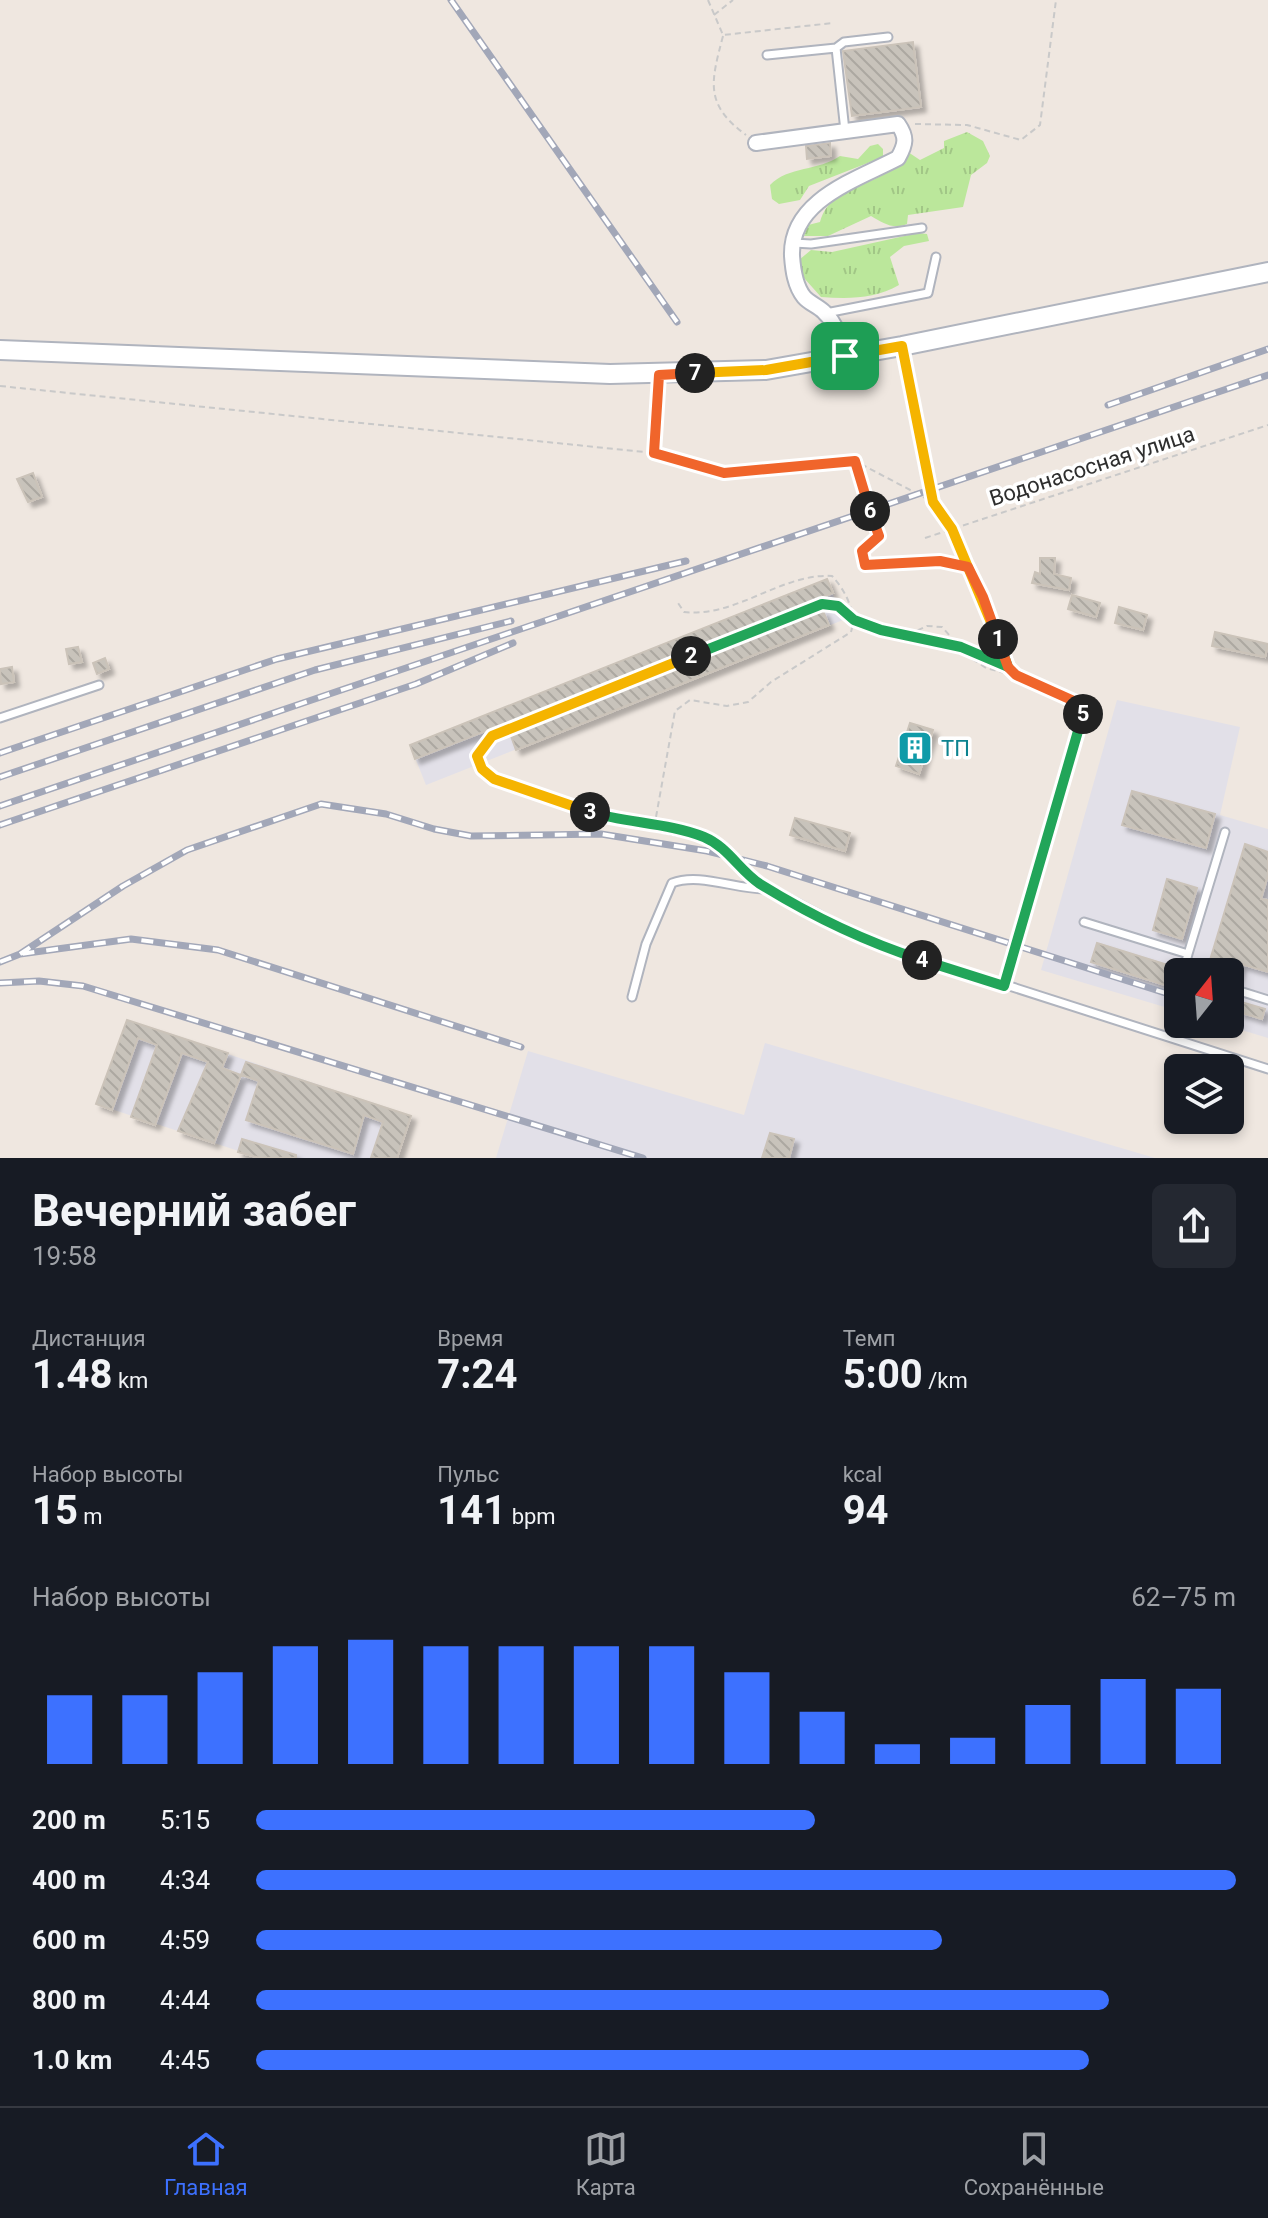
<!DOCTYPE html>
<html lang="ru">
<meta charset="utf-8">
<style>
:root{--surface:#171b24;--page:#242831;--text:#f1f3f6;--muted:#9ea1a6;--line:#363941;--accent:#3d71ff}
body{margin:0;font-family:Roboto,sans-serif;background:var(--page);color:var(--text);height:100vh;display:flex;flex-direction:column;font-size:30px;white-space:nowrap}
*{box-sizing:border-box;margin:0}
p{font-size:26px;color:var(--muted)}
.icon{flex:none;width:44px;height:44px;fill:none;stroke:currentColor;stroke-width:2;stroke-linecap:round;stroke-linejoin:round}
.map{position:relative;height:1158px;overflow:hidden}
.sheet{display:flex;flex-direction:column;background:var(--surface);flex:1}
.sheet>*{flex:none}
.needle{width:52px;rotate:17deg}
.controls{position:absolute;left:1164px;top:958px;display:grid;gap:16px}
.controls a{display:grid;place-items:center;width:80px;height:80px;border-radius:12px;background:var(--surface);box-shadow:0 4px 12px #0003;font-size:40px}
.pin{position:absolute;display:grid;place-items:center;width:68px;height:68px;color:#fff;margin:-34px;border-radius:16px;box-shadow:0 4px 12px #0006}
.km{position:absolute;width:40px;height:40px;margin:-20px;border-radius:50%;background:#222;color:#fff;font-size:22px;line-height:40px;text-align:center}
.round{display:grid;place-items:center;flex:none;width:84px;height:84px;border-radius:12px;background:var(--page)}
.head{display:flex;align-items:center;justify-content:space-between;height:136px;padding:0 32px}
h1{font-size:44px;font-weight:700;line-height:60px}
.metrics{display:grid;grid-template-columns:repeat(3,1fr);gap:12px;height:136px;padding:8px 32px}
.metrics div{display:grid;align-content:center}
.metrics b{font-size:40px;font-weight:700}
.metrics small{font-size:22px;font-weight:400}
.metrics p{font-size:22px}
.chart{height:224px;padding:16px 32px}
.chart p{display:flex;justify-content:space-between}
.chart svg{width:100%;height:144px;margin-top:8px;stroke:var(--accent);stroke-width:6}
ul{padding:0 32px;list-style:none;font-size:26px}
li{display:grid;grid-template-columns:128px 96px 1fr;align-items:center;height:60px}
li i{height:20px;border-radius:10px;background:var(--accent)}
.tab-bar{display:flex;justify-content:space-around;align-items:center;height:112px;border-top:2px solid var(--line);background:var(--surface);font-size:22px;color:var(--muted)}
.tab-bar a{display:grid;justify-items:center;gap:4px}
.tab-bar .current{color:var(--accent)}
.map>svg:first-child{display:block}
.industrial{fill:#e2e0e8}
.grass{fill:url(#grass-tufts)}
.building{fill:url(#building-back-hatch);stroke:#cbc3b9;stroke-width:2;filter:url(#shadow)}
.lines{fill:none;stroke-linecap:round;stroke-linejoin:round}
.lane-casing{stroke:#b0b4be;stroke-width:11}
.street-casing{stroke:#b0b4be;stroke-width:18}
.secondary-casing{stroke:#b0b4be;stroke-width:22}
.path{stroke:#c9c9c9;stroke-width:2;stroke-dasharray:6 4;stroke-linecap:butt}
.lane{stroke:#fff;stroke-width:7}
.street{stroke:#fff;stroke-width:14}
.secondary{stroke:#fff;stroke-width:18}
.rail-casing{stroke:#a2a7b8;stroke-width:7}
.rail{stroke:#fff;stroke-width:4;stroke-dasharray:12;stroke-linecap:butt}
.split-1-casing{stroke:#fff;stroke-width:16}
.split-2-casing{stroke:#fff;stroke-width:16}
.split-3-casing{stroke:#fff;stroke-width:16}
.split-4-casing{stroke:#fff;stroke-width:16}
.split-5-casing{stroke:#fff;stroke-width:16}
.split-6-casing{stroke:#fff;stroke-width:16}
.split-7-casing{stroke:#fff;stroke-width:16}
.split-8-casing{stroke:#fff;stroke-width:16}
.split-1{stroke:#f5b400;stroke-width:10}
.split-2{stroke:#22a559;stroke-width:10}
.split-3{stroke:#f5b400;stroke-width:10}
.split-4{stroke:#22a559;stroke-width:10}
.split-5{stroke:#22a559;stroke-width:10}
.split-6{stroke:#f0652b;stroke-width:10}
.split-7{stroke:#f0652b;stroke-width:10}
.split-8{stroke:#f5b400;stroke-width:10}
.labels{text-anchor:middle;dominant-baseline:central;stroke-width:7;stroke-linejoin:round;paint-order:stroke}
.street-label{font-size:22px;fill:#2e2e2e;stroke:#fff}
.culture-label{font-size:22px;fill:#0d838f;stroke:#fff;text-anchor:start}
</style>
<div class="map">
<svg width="1268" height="1158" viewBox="0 0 1268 1158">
<defs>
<pattern id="grass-tufts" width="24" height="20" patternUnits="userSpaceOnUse" patternTransform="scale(2)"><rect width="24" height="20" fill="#bbe79b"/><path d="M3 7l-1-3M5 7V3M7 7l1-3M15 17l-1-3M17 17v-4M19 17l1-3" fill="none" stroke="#a1c686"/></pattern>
<pattern id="building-back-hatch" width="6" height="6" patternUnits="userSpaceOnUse" patternTransform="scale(2)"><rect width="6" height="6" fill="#c8c3bb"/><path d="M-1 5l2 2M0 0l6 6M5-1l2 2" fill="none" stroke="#aca8a1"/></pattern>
<filter id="shadow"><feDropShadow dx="5" dy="5" stdDeviation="2" flood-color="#0004"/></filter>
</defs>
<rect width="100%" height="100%" fill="#efe7e0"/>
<path class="industrial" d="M827,579L843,620L426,785L410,745Z
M1117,700L1240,727L1220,815L1268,829V1038L1222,1024H1230V972H1178V1011L1041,970Z
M127,1020L411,1116L397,1158H260L96,1104Z
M765,1043L1155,1158H496L528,1051L744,1115Z"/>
<path class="grass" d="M967,132L983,141L990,156L987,163L971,175L963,207L908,215L907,224C893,230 883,223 871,216L828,236H804L808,225L820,222C833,179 881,192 908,152L920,160L944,148V141Z
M878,144L883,149V157L809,186L800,200L779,204L772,199L770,185C788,166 819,171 840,156L858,159L870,146Z
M918,233L927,234L929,241L904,246L890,257L899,285C875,299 849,299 821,297L804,278L799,260L811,250L832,252Z"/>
<path class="building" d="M913,42L921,107L852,116L843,51Z
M830,143L831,156L807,159L806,146Z
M33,473L42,497L28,502L17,479Z
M1040,558H1055L1054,574L1071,578L1069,590L1032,583L1035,572L1040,574Z
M827,579L833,593L415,759L410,745Z
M1072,595L1100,603L1096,617L1068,609Z
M1119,607L1147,615L1143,630L1115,623Z
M823,611L829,625L516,750L511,736Z
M1215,632L1268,644L1265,657L1212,646Z
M78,647L82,662L69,664L66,649Z
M105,658L109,669L97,674L93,663Z
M12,667L14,682L1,684L0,669Z
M910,723L933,730L919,774L896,766Z
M1132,791L1215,814L1206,848L1122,825Z
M795,818L850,833L845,851L790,835Z
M1245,844L1268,852V875L1261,899L1268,900V972L1241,964L1235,983L1230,982V972L1207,970Z
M1167,879L1197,888L1182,939L1153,930Z
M1097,943L1174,967L1168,986L1091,962Z
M1241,1002L1265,1009L1262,1019L1239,1012Z
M127,1020L228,1053L222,1068L241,1075L214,1143L178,1131L208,1062L182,1053L155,1125L131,1117L157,1045L138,1038L112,1110L96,1104Z
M246,1062L411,1116L397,1158H371L383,1122L364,1115L353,1154L246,1120L259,1081L241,1075Z
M770,1133L794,1139L789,1158H762Z
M242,1139L296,1155V1158H260L238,1152Z"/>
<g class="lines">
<g class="lane-casing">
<path id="lane" d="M767,55L836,48
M845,131L836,48L844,42L888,37
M794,243L811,244L922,228
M826,313L928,293L936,257
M838,606L822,604L492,736L477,756L482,769L494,779L530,793L601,815L701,836L721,846L756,881L869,941L1268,1069
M0,718L99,685
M1084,922L1188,954L1183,972
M1188,954L1225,832
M1004,986L1085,706L1036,683
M1230,988L1268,1000
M632,997L646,944L672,883C700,872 736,890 767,889"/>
</g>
<g class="street-casing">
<path id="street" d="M756,143L898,124C907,137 906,144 898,158C856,180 790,200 792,256C793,270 795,286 804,297C809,303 818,306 824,312C836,323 841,341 845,356"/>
</g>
<g class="secondary-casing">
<path id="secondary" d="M0,350L610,374L766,370L902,346L1268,272"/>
</g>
<path class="path" d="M708,0L723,35L833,23
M714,15L733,0
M723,36C711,82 704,104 746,135
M915,124L967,125L1021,140L1040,125L1056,0
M905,362L933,501
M0,386L654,453L658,388
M655,454L724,473L855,461L933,502L952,529L983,597L1008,667
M855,462L879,536L862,551L865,565L940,561L967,567
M925,538L1268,425
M844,612L854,620L905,636L927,626L942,627L968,656L986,668L1027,679
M906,636C937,639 994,651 1015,675
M656,817L675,711L690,700L727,706L748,702L771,682L851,632C857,612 845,590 832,576C781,573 736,618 684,612L676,600"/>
<use href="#lane" class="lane"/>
<use href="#street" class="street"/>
<use href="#secondary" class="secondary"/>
<g class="rail-casing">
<path id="rail" d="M451,0L677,322
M1108,405L1268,349
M0,753L277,659L686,561
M0,777L315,670L511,621
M0,806L1268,375
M0,825L416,684L513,643
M20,954L123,886L187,850L321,804L386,814L434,829L471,836L601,834L707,851L767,866L1178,997
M0,962L20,954L131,939L218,950L521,1047
M0,983L39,981L83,986L643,1158"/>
</g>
<use href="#rail" class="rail"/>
</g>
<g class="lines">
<g class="split-1-casing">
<path id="split-1" d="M845,356L902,346L933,502L952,529L998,639"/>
</g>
<g class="split-2-casing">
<path id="split-2" d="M691,656L822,604L838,606L854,620L881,630L961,647L1008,667L998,639"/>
</g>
<g class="split-3-casing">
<path id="split-3" d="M590,812L494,779L482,769L477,756L492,736L691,656"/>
</g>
<g class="split-4-casing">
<path id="split-4" d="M590,812C626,823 669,823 704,837C728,847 739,870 760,884C810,915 866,942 922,960"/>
</g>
<g class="split-5-casing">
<path id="split-5" d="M922,960L1004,986L1083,714"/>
</g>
<g class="split-6-casing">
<path id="split-6" d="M870,511L879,536L862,551L865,565L940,561L968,567L983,597L1008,667L1016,675L1085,706L1083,714"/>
</g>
<g class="split-7-casing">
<path id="split-7" d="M695,373L659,375L654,453L724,473L855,461L870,511"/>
</g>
<g class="split-8-casing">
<path id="split-8" d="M695,373L766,370L845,356"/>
</g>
<use href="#split-1" class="split-1"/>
<use href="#split-2" class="split-2"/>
<use href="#split-3" class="split-3"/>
<use href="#split-4" class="split-4"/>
<use href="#split-5" class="split-5"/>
<use href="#split-6" class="split-6"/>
<use href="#split-7" class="split-7"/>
<use href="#split-8" class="split-8"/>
</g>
<defs>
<g id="building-square" transform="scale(1.8)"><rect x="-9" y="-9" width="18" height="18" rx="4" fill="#0f9aa8" stroke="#fff"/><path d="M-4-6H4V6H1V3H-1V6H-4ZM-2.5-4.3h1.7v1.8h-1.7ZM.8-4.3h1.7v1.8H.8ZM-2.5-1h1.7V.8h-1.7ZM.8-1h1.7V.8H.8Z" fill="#fff"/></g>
</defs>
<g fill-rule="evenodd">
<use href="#building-square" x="915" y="748"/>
</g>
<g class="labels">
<g class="street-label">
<text transform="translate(1092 466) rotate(-18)">Водонасосная улица</text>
</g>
<g class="culture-label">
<text x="941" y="748">ТП</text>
</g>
</g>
</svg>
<div class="controls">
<a><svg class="needle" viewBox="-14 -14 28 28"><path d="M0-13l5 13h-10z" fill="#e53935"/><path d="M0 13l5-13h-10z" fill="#9ea1a6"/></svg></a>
<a><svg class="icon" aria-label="layers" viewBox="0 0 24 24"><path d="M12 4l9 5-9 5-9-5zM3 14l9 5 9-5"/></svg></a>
</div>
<div class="pin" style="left:845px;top:356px;background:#1e9e55"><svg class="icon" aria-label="arrive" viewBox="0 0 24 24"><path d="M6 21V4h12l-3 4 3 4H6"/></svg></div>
<b class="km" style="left:998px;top:639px">1</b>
<b class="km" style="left:691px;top:656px">2</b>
<b class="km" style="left:590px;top:812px">3</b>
<b class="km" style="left:922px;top:960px">4</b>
<b class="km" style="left:1083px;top:714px">5</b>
<b class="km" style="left:870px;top:511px">6</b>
<b class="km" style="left:695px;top:373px">7</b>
</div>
<section class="sheet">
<div class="head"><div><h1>Вечерний забег</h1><p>19:58</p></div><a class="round"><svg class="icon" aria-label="share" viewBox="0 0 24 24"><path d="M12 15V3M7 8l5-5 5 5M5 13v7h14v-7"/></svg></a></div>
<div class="metrics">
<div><p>Дистанция</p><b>1.48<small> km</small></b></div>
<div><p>Время</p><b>7:24</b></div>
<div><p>Темп</p><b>5:00<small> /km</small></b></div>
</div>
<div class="metrics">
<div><p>Набор высоты</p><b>15<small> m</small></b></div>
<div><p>Пульс</p><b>141<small> bpm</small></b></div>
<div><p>kcal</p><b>94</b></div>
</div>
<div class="chart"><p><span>Набор высоты</span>62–75 m</p>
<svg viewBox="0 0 160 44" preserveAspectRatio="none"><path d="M5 44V23M15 44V23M25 44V16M35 44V8M45 44V6M55 44V8M65 44V8M75 44V8M85 44V8M95 44V16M105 44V28M115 44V38M125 44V36M135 44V26M145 44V18M155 44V21"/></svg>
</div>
<ul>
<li><b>200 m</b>5:15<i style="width:57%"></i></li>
<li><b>400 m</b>4:34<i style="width:100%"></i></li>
<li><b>600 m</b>4:59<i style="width:70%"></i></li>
<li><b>800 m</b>4:44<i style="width:87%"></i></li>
<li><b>1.0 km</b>4:45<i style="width:85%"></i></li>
</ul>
</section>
<nav class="tab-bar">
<a class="current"><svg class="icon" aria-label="home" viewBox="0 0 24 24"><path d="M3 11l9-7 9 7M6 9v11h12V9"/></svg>Главная</a>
<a><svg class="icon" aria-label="map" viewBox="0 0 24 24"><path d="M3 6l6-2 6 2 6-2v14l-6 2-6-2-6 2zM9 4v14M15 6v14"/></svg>Карта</a>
<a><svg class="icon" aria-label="saved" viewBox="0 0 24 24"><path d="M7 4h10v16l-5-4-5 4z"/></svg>Сохранённые</a>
</nav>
